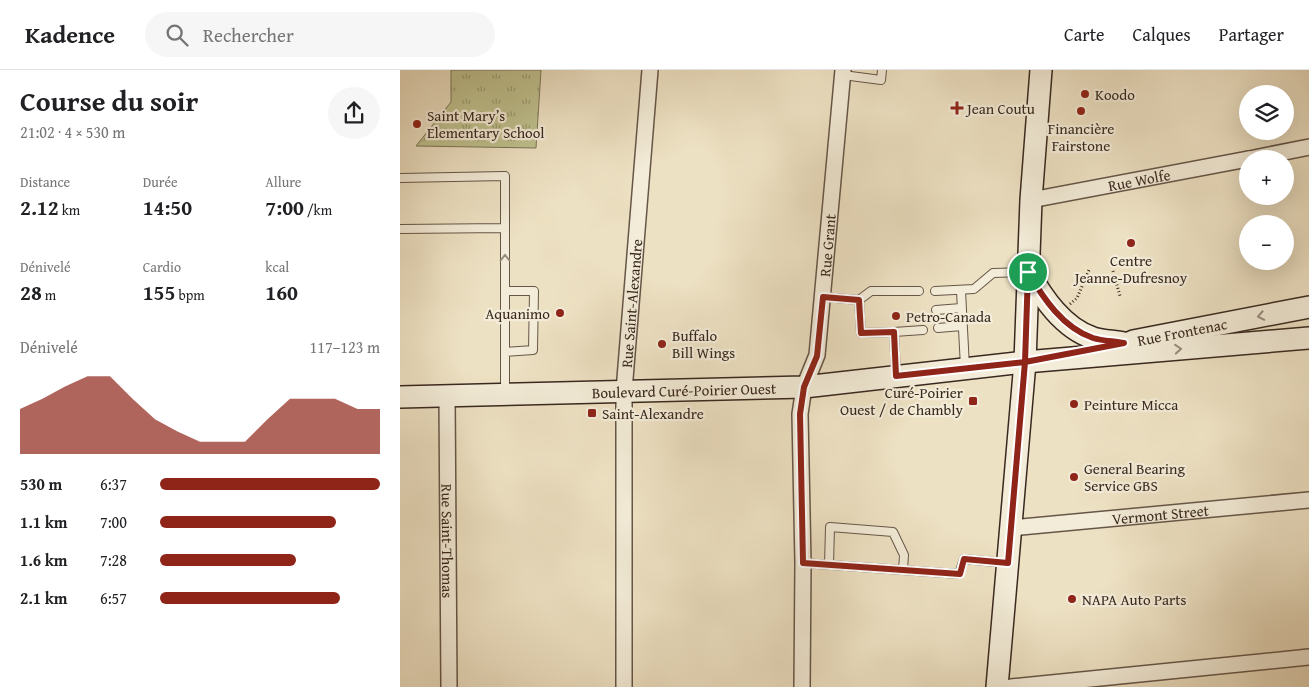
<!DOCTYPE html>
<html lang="fr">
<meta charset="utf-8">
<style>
:root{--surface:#fff;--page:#f6f6f6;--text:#202124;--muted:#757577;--line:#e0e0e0;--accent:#8f2418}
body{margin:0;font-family:"Gentium Book Plus",serif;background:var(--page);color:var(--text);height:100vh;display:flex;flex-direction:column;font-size:19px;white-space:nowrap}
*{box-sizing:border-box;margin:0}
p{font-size:16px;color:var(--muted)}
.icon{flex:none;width:28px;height:28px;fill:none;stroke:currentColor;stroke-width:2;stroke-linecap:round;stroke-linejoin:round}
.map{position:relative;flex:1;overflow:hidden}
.details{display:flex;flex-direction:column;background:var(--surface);width:400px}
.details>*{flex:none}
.buttons{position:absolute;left:839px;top:15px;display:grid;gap:10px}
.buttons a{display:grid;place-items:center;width:55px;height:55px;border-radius:50%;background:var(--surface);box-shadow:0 5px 20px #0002;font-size:25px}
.pin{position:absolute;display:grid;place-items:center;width:42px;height:42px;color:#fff;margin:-21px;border:2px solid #fff;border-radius:50%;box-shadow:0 1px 5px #0007}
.round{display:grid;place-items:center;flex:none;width:52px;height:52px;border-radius:26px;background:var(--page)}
.head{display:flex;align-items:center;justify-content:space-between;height:85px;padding:0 20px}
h1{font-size:28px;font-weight:700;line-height:38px}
.metrics{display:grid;grid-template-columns:repeat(3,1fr);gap:8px;height:85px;padding:5px 20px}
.metrics div{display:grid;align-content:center}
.metrics b{font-size:21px;font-weight:700}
.metrics small{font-size:14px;font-weight:400}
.metrics p{font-size:14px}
.chart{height:140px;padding:10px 20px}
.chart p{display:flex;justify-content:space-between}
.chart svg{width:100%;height:90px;margin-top:5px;fill:var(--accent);opacity:.7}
ul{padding:0 20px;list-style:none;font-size:16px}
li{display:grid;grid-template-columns:80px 60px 1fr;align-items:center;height:38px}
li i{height:12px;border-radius:6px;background:var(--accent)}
header{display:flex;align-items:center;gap:30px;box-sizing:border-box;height:70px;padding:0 25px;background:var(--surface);border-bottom:1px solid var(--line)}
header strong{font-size:24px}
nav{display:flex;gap:28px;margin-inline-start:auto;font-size:18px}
.search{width:350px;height:45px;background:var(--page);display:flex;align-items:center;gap:12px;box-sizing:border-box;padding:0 18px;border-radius:28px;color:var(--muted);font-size:19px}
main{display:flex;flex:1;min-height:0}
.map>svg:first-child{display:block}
.park{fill:url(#park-tufts);stroke:#7c7457}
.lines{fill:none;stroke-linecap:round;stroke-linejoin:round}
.service-casing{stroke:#665648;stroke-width:10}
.minor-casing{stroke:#665648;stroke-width:18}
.secondary-casing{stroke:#39281f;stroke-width:24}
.path{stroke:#39281f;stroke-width:3;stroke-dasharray:1 2.5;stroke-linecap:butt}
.service{stroke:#f3ecd8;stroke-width:8}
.minor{stroke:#f3ecd8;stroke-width:15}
.secondary{stroke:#f3ecd8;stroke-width:21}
.oneway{stroke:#968a7c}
.route-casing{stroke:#fff;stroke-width:10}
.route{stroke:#8f2418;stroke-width:6}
.poi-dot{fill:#8f2418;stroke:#f3ecd8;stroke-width:2}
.labels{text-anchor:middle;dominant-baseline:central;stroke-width:4.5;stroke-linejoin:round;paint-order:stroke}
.poi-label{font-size:15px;fill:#39281f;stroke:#f3ecd8;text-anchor:start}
.street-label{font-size:15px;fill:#39281f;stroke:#f3ecd8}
</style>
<header>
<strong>Kadence</strong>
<div class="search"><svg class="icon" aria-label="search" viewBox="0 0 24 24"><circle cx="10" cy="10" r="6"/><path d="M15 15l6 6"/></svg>Rechercher</div>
<nav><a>Carte</a><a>Calques</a><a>Partager</a></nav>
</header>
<main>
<section class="details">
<div class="head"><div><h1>Course du soir</h1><p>21:02 · 4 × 530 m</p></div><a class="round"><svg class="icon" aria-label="share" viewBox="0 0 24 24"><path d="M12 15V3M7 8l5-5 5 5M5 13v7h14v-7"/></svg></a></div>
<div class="metrics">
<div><p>Distance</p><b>2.12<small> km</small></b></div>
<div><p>Durée</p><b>14:50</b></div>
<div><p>Allure</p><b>7:00<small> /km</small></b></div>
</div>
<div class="metrics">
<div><p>Dénivelé</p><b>28<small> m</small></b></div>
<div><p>Cardio</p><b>155<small> bpm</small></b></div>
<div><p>kcal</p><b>160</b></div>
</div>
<div class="chart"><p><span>Dénivelé</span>117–123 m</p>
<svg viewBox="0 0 160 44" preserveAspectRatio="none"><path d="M0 44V22L10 17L20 11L30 6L40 6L50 17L60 27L70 33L80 38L90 38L100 38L110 27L120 17L130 17L140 17L150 22L160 22V44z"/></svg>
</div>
<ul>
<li><b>530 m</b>6:37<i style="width:100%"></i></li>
<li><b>1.1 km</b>7:00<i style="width:80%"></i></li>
<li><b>1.6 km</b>7:28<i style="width:62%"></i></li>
<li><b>2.1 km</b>6:57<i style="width:82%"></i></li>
</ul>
</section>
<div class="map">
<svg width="909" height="617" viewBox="0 0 909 617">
<defs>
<pattern id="park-tufts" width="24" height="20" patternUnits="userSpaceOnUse" patternTransform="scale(1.25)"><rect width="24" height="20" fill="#bfc18f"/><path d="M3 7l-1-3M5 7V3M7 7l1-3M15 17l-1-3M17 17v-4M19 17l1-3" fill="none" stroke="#9c9d74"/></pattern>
</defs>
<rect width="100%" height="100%" fill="#ede1c3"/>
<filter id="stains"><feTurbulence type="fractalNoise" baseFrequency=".004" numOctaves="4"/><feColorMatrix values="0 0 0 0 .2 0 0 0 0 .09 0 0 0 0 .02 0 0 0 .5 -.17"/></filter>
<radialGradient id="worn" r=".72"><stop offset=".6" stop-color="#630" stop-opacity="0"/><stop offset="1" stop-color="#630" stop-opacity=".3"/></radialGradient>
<path class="park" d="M51,0H141L136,78L16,76L51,32Z"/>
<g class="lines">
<g class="service-casing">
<path id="service" d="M443,5L481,10L482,0
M0,108L105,106V324
M0,159L105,158
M105,221H134L133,280L106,282
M535,221L574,219L593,203L626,202
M561,221L565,297
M423,227L459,230L461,263L494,262L496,304
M459,230L471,221H519
M536,240L561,238
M538,258L562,256
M494,262L523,260
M403,493L559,504L564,489L606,493
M429,495L430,457L493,462L504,485L503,500"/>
</g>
<g class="minor-casing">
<g id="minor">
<path d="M849,89L909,77"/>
<path id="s1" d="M631,130L848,89"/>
<path id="s2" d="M47,326L49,617"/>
<path id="s3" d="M611,458L909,430"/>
<path id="s4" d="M224,617V321L250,0"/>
<path id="s5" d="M402,617L403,493L400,344L404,317L417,285L443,0"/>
<path d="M611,617L909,587"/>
</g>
</g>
<g class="secondary-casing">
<g id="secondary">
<path d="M628,202C643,228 663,258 693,268C703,271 714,271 724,273"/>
<path id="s6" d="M733,271L909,237"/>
<path id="s7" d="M0,327L404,317L625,292L909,268"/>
<path d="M597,617L625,292L631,130L641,0"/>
</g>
</g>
<path class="path" d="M713,201L720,226
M670,234L677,228L689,200"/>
<use href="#service" class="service"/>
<use href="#minor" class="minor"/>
<use href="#secondary" class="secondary"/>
</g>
<defs><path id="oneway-chevron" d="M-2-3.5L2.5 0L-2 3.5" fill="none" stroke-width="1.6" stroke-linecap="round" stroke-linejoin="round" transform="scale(1.25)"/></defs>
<g class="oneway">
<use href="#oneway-chevron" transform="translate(105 188) rotate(-90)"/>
<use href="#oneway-chevron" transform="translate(861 246) rotate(169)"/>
<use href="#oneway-chevron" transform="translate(778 279) rotate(-5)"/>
</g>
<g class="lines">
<g class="route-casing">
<path id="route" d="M628,202L625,292L496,306L494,262L461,263L459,230L423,227L417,286L404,317L400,344L403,493L560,504L564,489L608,493L625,292L724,273C714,271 703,271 693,268C663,258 643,228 628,202"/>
</g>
<use href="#route" class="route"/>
</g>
<g class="poi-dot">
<circle cx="685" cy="24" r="5"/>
<path d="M554.5 30.5h5v5h5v5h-5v5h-5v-5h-5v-5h5z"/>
<circle cx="681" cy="41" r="5"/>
<circle cx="17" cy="54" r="5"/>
<circle cx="731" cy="173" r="5"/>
<circle cx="160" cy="243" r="5"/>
<circle cx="496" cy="246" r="5"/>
<circle cx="262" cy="274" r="5"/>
<rect x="568" y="326" width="10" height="10" rx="2.5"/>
<circle cx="674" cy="334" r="5"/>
<rect x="187" y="338" width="10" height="10" rx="2.5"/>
<circle cx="674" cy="407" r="5"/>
<circle cx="672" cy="529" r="5"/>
</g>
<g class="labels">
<g class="poi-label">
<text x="695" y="24">Koodo</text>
<text x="567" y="38">Jean Coutu</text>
<text x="27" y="45">Saint Mary’s<tspan x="27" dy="17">Elementary School</tspan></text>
<text x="681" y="58" text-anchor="middle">Financière<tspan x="681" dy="17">Fairstone</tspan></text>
<text x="731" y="190" text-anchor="middle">Centre<tspan x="731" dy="17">Jeanne-Dufresnoy</tspan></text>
<text x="150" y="243" text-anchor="end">Aquanimo</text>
<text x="506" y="246">Petro-Canada</text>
<text x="272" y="265">Buffalo<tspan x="272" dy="17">Bill Wings</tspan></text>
<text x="563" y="322" text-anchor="end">Curé-Poirier<tspan x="563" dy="17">Ouest / de Chambly</tspan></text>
<text x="684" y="334">Peinture Micca</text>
<text x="202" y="343">Saint-Alexandre</text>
<text x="684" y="398">General Bearing<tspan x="684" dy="17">Service GBS</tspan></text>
<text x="682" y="529">NAPA Auto Parts</text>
</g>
<g class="street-label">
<text stroke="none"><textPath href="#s1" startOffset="110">Rue Wolfe</textPath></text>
<text stroke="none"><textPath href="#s5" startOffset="445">Rue Grant</textPath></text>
<text stroke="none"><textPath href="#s4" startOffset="384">Rue Saint-Alexandre</textPath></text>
<text stroke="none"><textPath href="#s6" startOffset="50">Rue Frontenac</textPath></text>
<text stroke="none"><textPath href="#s7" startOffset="284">Boulevard Curé-Poirier Ouest</textPath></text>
<text stroke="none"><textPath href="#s3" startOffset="150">Vermont Street</textPath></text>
<text stroke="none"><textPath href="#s2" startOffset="145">Rue Saint-Thomas</textPath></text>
</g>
</g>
<rect width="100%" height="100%" filter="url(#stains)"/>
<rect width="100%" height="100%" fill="url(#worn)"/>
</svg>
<div class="buttons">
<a><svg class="icon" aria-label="layers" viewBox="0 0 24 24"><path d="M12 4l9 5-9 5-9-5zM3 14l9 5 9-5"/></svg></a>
<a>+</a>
<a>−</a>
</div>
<div class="pin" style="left:628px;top:202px;background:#1e9e55"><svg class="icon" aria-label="arrive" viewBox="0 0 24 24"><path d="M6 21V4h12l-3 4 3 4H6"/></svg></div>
</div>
</main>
